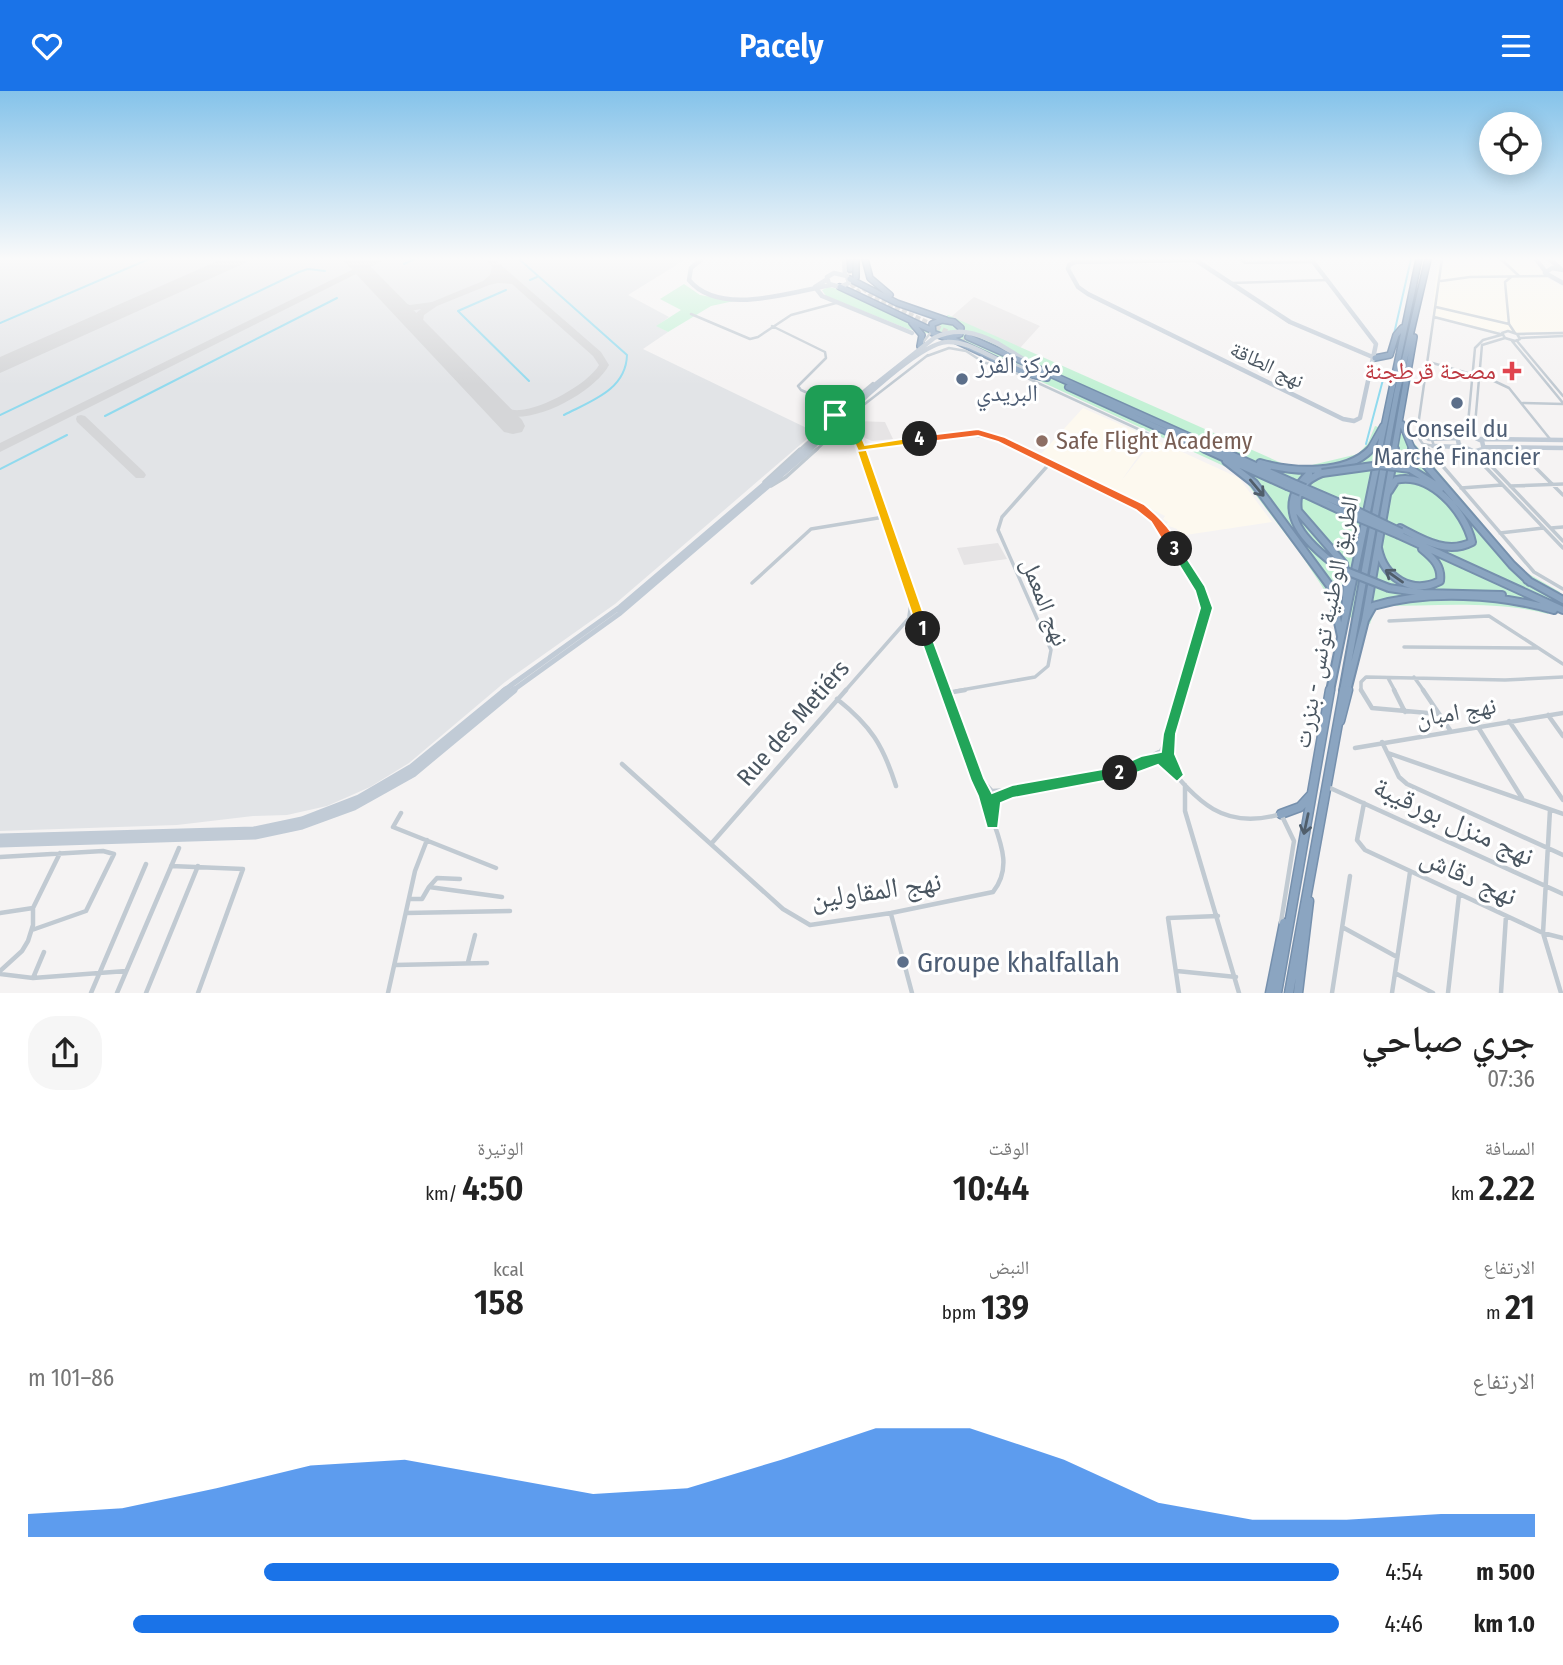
<!DOCTYPE html>
<html lang="ar">
<meta charset="utf-8">
<style>
:root{--surface:#fff;--page:#f6f6f6;--text:#222;--muted:#767676;--accent:#1a73e8}
body{margin:0;font-family:"Fira Sans Condensed","Noto Naskh Arabic",sans-serif;background:var(--page);color:var(--text);direction:rtl;height:100vh;display:flex;flex-direction:column;font-size:26px;white-space:nowrap}
*{box-sizing:border-box;margin:0}
p{font-size:23px;color:var(--muted)}
.icon{flex:none;width:38px;height:38px;fill:none;stroke:currentColor;stroke-width:2;stroke-linecap:round;stroke-linejoin:round}
.map{position:relative;height:902px;overflow:hidden;direction:ltr}
.details{display:flex;flex-direction:column;background:var(--surface);flex:1}
.details>*{flex:none}
.controls{position:absolute;left:1479px;top:21px;display:grid;gap:14px}
.controls a{display:grid;place-items:center;width:63px;height:63px;border-radius:50%;background:var(--surface);box-shadow:0 4px 18px #0003;font-size:35px}
.pin{position:absolute;display:grid;place-items:center;width:60px;height:60px;color:#fff;margin:-30px;border-radius:14px;box-shadow:0 4px 10px #0006}
.km{position:absolute;width:35px;height:35px;margin:-18px;border-radius:50%;background:#222;color:#fff;font-size:19px;line-height:35px;text-align:center}
.round{display:grid;place-items:center;flex:none;width:74px;height:74px;border-radius:28px;background:var(--page)}
.summary{display:flex;align-items:center;justify-content:space-between;height:119px;padding:0 28px}
h1{font-size:38px;font-weight:600;line-height:52px}
.metrics{display:grid;grid-template-columns:repeat(3,1fr);gap:10px;height:119px;padding:7px 28px}
.metrics div{display:grid;align-content:center}
.metrics b{font-size:35px;font-weight:600}
.metrics small{font-size:19px;font-weight:400}
.metrics p{font-size:19px}
.chart{height:196px;padding:14px 28px}
.chart p{display:flex;justify-content:space-between}
.chart svg{width:100%;height:126px;margin-top:7px;fill:var(--accent);opacity:.7}
ul{padding:0 28px;list-style:none;font-size:23px}
li{display:grid;grid-template-columns:112px 84px 1fr;align-items:center;height:52px}
li i{height:18px;border-radius:9px;background:var(--accent)}
header{display:flex;justify-content:space-between;align-items:center;height:91px;padding:0 28px;background:var(--accent);color:#fff;font-size:32px;font-weight:600}
.map>svg:first-child{display:block}
.commercial{fill:#fdf9ef}
.education{fill:#e6e4e5}
.airport{fill:#e2e4e7}
.green{fill:#c3f1d5}
.lines{fill:none;stroke-linecap:round;stroke-linejoin:round}
.stream{stroke:#90daee;stroke-width:2}
.taxiway{fill:#d5d6d8;fill-rule:evenodd}
.runway{fill:#d5d6d8;fill-rule:evenodd}
.highway-tunnel{stroke:#caccce;stroke-width:5;stroke-dasharray:5 2.5;stroke-linecap:butt}
.highway-far2-casing{stroke:#7690ad;stroke-width:8}
.highway-far1-casing{stroke:#7690ad;stroke-width:10}
.highway-casing{stroke:#7690ad;stroke-width:11}
.street-far2{stroke:#c1cad2;stroke-width:2.5}
.street-far1{stroke:#c1cad2;stroke-width:3.5}
.street{stroke:#c1cad2;stroke-width:4.5}
.secondary-far2{stroke:#c1cbd6;stroke-width:4.5}
.secondary-far1{stroke:#c1cbd6;stroke-width:5}
.secondary{stroke:#c1cbd6;stroke-width:7}
.highway-far2{stroke:#8ba5c1;stroke-width:5}
.highway-far1{stroke:#8ba5c1;stroke-width:6}
.highway{stroke:#8ba5c1;stroke-width:8}
.highway-bridge-casing{stroke:#7690ad;stroke-width:10;stroke-linecap:butt}
.secondary-bridge-far1{stroke:#c1cbd6;stroke-width:4.5}
.secondary-bridge{stroke:#c1cbd6;stroke-width:5}
.highway-bridge{stroke:#8ba5c1;stroke-width:6}
.oneway{stroke:#505e6b}
.split-1{fill:#f5b400;stroke:#fff;stroke-width:2}
.split-2{fill:#22a559;stroke:#fff;stroke-width:2}
.split-3{fill:#22a559;stroke:#fff;stroke-width:2}
.split-4{fill:#f0652b;stroke:#fff;stroke-width:2}
.split-5{fill:#f5b400;stroke:#fff;stroke-width:2}
.health-dot{fill:#e0444e;stroke:#fff;stroke-width:2.5}
.service-dot{fill:#5c6f8a;stroke:#fff;stroke-width:2.5}
.education-dot{fill:#8d6e63;stroke:#fff;stroke-width:2.5}
.labels{text-anchor:middle;dominant-baseline:central;stroke-width:6;stroke-linejoin:round;paint-order:stroke}
.far-street-label{font-size:21px;fill:#4a5661;stroke:#fff}
.service-label{font-size:24px;fill:#4e5e75;stroke:#fff;text-anchor:start}
.health-label{font-size:24px;fill:#be3a42;stroke:#fff;text-anchor:end}
.education-label{font-size:24px;fill:#785e54;stroke:#fff;text-anchor:start}
.street-label{font-size:24px;fill:#4a5661;stroke:#fff}
.near-street-label{font-size:28px;fill:#4a5661;stroke:#fff}
.near-service-label{font-size:28px;fill:#4e5e75;stroke:#fff;text-anchor:start}
</style>
<header><svg class="icon" aria-label="menu" viewBox="0 0 24 24"><path d="M4 6h16M4 12h16M4 18h16"/></svg>Pacely<svg class="icon" aria-label="heart" viewBox="0 0 24 24"><path d="M12 20l-8-8c-3-5 5-10 8-4 3-6 11-1 8 4z"/></svg></header>
<div class="map">
<svg width="1563" height="902" viewBox="0 0 1563 902">
<rect width="100%" height="100%" fill="#f5f3f3"/>
<path class="commercial" d="M1438,168H1534L1546,186L1563,196V240L1517,242L1501,239L1497,241L1432,224Z
M1083,317L1151,347L1121,390L1154,348L1239,387L1272,431L1179,445L1177,438L1166,434L1168,431L1163,428L1165,425L1041,363Z"/>
<path class="education" d="M974,206L1040,235L1020,257L951,226Z
M855,330L885,331L893,348L872,350L865,347Z
M998,452L1007,468L964,474L957,457Z"/>
<path class="airport" d="M0,168H686L628,204L669,226L657,235L668,241L643,258L815,341L615,513L505,591L409,672L370,696L327,715L287,724L253,725L177,734L0,740Z"/>
<path class="green" d="M684,193L700,204L734,210L711,215L668,241L656,235L681,219L660,208Z
M829,196L847,200L932,238L948,224L1295,378L1358,363L1368,352L1375,335L1408,345L1522,479L1560,501L1548,523C1495,509 1435,515 1380,515L1374,521L1370,533L1335,521V515L1302,465L1239,382L964,255L935,244L908,238L826,205L822,199Z"/>
<g class="lines">
<path class="stream" d="M519,168L627,264C626,299 591,310 564,324
M404,173L414,168
M530,189L537,186
M506,199L458,220L529,290
M0,232L149,168
M1394,243L1411,168
M0,324L299,181L308,178L325,180
M105,325L337,207
M1366,353L1385,281
M0,378L67,344"/>
<path class="taxiway" d="M351,168H386L0,361V352L368,171H355Z
M485,168H494L601,261L609,274C594,303 516,346 489,315L490,313L494,311C503,315 509,320 520,319C542,318 588,293 599,274L593,265L512,193L498,192L489,194L437,215L424,224L422,236L417,239L412,236L415,223L421,218L410,220L389,212L394,209L410,214L432,211L483,190L490,184L492,176Z
M81,324L85,325L144,381L146,384L144,387H136L77,331L76,328L77,325Z"/>
<path class="runway" d="M222,168H248L245,172L0,282V266Z
M342,168H363L522,329L525,335L522,341L513,343L504,341Z"/>
<path class="highway-tunnel" d="M850,178L851,192L862,206
M858,192L874,207L965,249"/>
<g class="highway-far2-casing">
<path id="highway-far2" d="M850,168V178
M856,168V186
M865,168L870,187L890,204
M850,188L897,212L946,229
M840,196L931,239
M942,229L954,231L961,237L960,243L946,247L933,242L932,233Z
M912,232L922,244L920,255
M968,246L1222,360
M950,247L1027,283L1047,287
M1375,267L1390,264L1396,244L1402,237
M1068,296L1209,360
M1402,333L1413,360
M1369,360L1383,335
M1379,360L1419,168
M1386,360L1397,301L1428,168
M1394,360L1414,246"/>
</g>
<g class="highway-far1-casing">
<path id="highway-far1" d="M1205,358L1287,395
M1218,358L1291,391
M1412,358L1512,474L1530,491
M1226,370L1254,392L1330,495L1341,545
M1260,372C1292,381 1345,385 1371,358
M1410,378L1441,397
M1322,382C1304,389 1295,400 1298,420L1344,473L1347,492L1345,523
M1309,383C1270,420 1308,454 1341,478
M1305,397L1349,416
M1389,400L1396,389C1430,381 1465,420 1472,451C1447,464 1423,449 1400,437
M1301,401L1346,422
M1399,444L1563,519
M1378,457C1384,487 1412,504 1440,490C1442,475 1433,467 1422,458
M1527,489L1563,509
M1389,497L1423,502L1502,504
M1365,529L1373,515C1427,499 1500,503 1554,519
M1330,600L1380,358
M1343,600L1387,358
M1347,600L1365,529L1395,358"/>
</g>
<g class="highway-casing">
<path id="highway" d="M1340,630L1348,599
M1281,723L1300,716L1311,704
M1270,902L1284,832
M1277,902L1330,599
M1289,902L1344,599
M1298,902L1309,810"/>
</g>
<path class="street-far2" d="M1240,168L1245,172L1313,171
M1501,168L1519,185
M1511,186L1505,191L1509,233L1515,242
M1441,190L1470,186L1547,185
M1232,192L1327,189
M1436,216L1509,233
M691,223L750,248L758,246L791,224L836,212
M1434,226L1500,243
M772,235L825,261L826,267L798,295L801,299L841,317
M1508,240L1517,243L1520,248L1515,250L1505,247L1502,242Z
M1517,243L1563,242
M1520,247L1563,245
M1512,250L1563,312
M1517,250L1563,305
M920,255L932,240
M927,265L949,257L966,260L983,271L1014,281L1151,344
M1429,271L1492,289L1509,297L1550,348
M1523,312L1563,313
M832 329a8 8 0 1 1 16 0a8 8 0 1 1-16 0Z
M835,324L873,292
M848,326L928,264
M850,329L861,360
M1467,343L1475,257L1483,249L1501,244
M1474,345L1482,254L1505,247
M1423,347L1432,349L1434,355L1423,353L1420,349Z
M1420,349L1417,342L1442,168
M1424,354L1429,360
M1516,357L1519,360
M861,358C921,347 967,331 1024,360
M798,360L818,342
M815,360L841,336"/>
<path class="street-far1" d="M860,358L919,526
M1021,358L1151,424L1201,499L1207,517L1183,600
M1428,358L1534,481L1563,498
M1517,358L1563,404
M1478,361L1563,450
M1472,362L1563,457
M764,391L800,358
M771,395L786,386L817,358
M1510,395L1563,393
M1461,397L1502,394
M1551,437L1563,436
M1500,442L1543,437
M752,492L811,438L884,426
M909 528a5 5 0 1 1 10 0a5 5 0 1 1-10 0Z
M909,525L912,506
M920,529L946,600
M1389,530L1489,525L1563,573
M1404,556L1538,557
M1414,586L1424,600
M1388,587L1395,600
M845,600L909,527
M956,600L1035,586L1048,575L1051,559L998,439L1002,426L1050,372
M1361,600V591L1366,586L1505,589L1563,586"/>
<path class="street" d="M945,599L985,703
M1361,599L1372,617L1439,623
M1394,599L1405,621
M1423,599L1450,639
M947,602L965,599
M837,608C871,635 883,654 896,695
M1548,624L1563,645
M1509,630L1563,709
M1478,636L1522,707
M1382,651L1399,686L1407,693L1563,764
M1355,657L1563,622
M1161,660L1170,643L1183,599
M1159 665a5 5 0 1 1 10 0a5 5 0 1 1-10 0Z
M1388,662L1563,723
M1170,667L1177,682
M1163,669C1198,711 1223,740 1281,723L1294,750L1281,831
M622,673L783,818L810,834L891,822L993,801C1017,771 993,739 986,707
M977,684L991,699
M1185,694V720L1239,902
M1328,696L1563,803
M991,699L996,705L992,709L985,703Z
M993,700C1039,697 1087,697 1130,678C1140,673 1149,666 1159,661
M995,707L1010,701
M1364,712L1357,749L1365,759L1543,842L1563,847
M1550,719L1543,842L1561,902
M401,722L393,736L496,777
M993,730L994,708
M711,753L846,599
M0,766L103,760L114,763L86,820L32,839
M171,775L243,778L198,902
M429,796L437,787L460,788
M410,808H422L429,796L502,806
M0,822L33,817
M406,822L510,820
M891,823L912,902
M1344,837L1397,866
M468,871L475,844
M395,874L487,872
M0,880L22,860L28,850L33,834V817L60,762
M1177,880L1236,886
M1395,882L1433,902
M0,883L33,887L126,880
M33,887L44,861
M91,902L146,773
M117,902L179,757
M146,902L198,775
M388,902L415,780L427,749
M1179,902L1168,827L1218,825
M1332,902L1350,785
M1392,902L1410,781
M1448,902L1459,804
M1501,902L1506,825"/>
<path class="secondary-far2" d="M702,168L691,177L689,189C719,226 791,201 831,194
M844,168L845,184
M1194,168L1290,231L1375,267
M1536,168L1545,180
M1549,168L1560,177
M1195,169L1075,171L1069,174L1068,178L1078,196L1088,203L1343,328L1354,330L1360,327L1376,253L1311,168
M1563,179L1552,177L1545,182L1563,192
M834,182L847,185L849,192L840,196L829,193L827,186Z
M826,189L815,196L822,205L912,242
M997,252L1030,272
M1013,274L1031,280
M1429,348L1456,347
M1479,348L1563,349
M1433,355L1461,356
M1485,356L1563,357
M1472,360L1459,354L1457,345L1467,343L1482,350L1484,359L1480,360"/>
<path class="secondary-far1" d="M1468,358L1474,361L1484,358
M503,600L620,516L803,360
M512,600L619,523L807,362"/>
<path class="secondary" d="M0,746L254,739L302,729L359,707L412,676L506,599
M0,753L255,745L302,735L354,716L413,683L514,599"/>
<use href="#highway-far2" class="highway-far2"/>
<use href="#highway-far1" class="highway-far1"/>
<use href="#highway" class="highway"/>
<g class="highway-bridge-casing">
<path id="highway-bridge" d="M1322,382L1380,374L1410,378
M1291,391L1305,397
M1287,395L1301,401
M1349,416L1401,441
M1346,422L1399,444
M1341,478L1389,497"/>
</g>
<path class="secondary-bridge-far1" d="M803,360L843,319L934,247C957,236 975,241 997,252
M809,360C833,336 916,252 947,251C965,250 981,261 997,268"/>
<path class="secondary-bridge" d="M807,362L811,358"/>
<use href="#highway-bridge" class="highway-bridge"/>
</g>
<defs><path id="oneway-shaft" d="M-6 0H5M1.5-3L5.5 0L1.5 3" fill="none" stroke-width="1.6" stroke-linecap="round" stroke-linejoin="round" transform="scale(1.75)"/></defs>
<g class="oneway">
<use href="#oneway-shaft" transform="translate(1257 397) rotate(50)"/>
<use href="#oneway-shaft" transform="translate(1394 485) rotate(-145)"/>
<use href="#oneway-shaft" transform="translate(1306 733) rotate(102)"/>
</g>
<linearGradient id="sky" x2="0" y2="1"><stop stop-color="#85c3ea"/><stop offset="0.57" stop-color="#fafafa"/><stop offset="1" stop-color="#fafafa" stop-opacity="0"/></linearGradient>
<rect width="1563" height="294" fill="url(#sky)"/>
<path class="split-1" d="M831,322H838L837,331L860,340L929,538L927,541H919L917,538L851,342L830,336L826,328Z"/>
<path class="split-2" d="M923,532L929,538L984,687L992,702L1012,694L1120,675L1125,677V686L1013,707L1001,712L998,737H987L978,705L971,690L917,538Z"/>
<path class="split-3" d="M1175,454L1179,455L1205,495L1213,517L1176,643L1175,663L1184,684L1177,691L1158,674L1120,688L1115,686V677L1141,665L1161,661L1163,643L1200,517L1195,500L1169,458Z"/>
<path class="split-4" d="M978,338L1005,346L1144,413C1156,423 1180,445 1179,462H1170L1151,431L1136,419L998,351L978,345L920,352L915,348L920,345Z"/>
<path class="split-5" d="M835,321L852,324L865,354L920,345L926,348L920,352L858,360L844,329L830,324Z"/>
<path class="health-dot" d="M1508.5 269.5h7v7h7v7h-7v7h-7v-7h-7v-7h7z"/>
<g class="service-dot">
<circle cx="962" cy="288" r="7"/>
<circle cx="1457" cy="312" r="7"/>
<circle cx="903" cy="871" r="7"/>
</g>
<circle class="education-dot" cx="1042" cy="350" r="7"/>
<g class="labels">
<g class="far-street-label">
<text transform="translate(1267 274) rotate(26)">نهج الطاقة</text>
</g>
<g class="service-label">
<text x="976" y="274">مركز الفرز<tspan x="976" dy="28">البريدي</tspan></text>
<text x="1457" y="338" text-anchor="middle">Conseil du<tspan x="1457" dy="28">Marché Financier</tspan></text>
</g>
<g class="health-label">
<text x="1496" y="280">مصحة قرطجنة</text>
</g>
<g class="education-label">
<text x="1056" y="350">Safe Flight Academy</text>
</g>
<g class="street-label">
<text transform="translate(1045 511) rotate(69)">نهج المعمل</text>
<text transform="translate(1326 531) rotate(-79)">الطريق الوطنية تونس - بنزرت</text>
<text transform="translate(1456 621) rotate(-10)">نهج امبان</text>
<text transform="translate(793 632) rotate(-49)">Rue des Metiérs</text>
</g>
<g class="near-street-label">
<text transform="translate(1454 730) rotate(25)">نهج منزل بورقيبة</text>
<text transform="translate(1469 785) rotate(25)">نهج دقاش</text>
<text transform="translate(876 799) rotate(-8)">نهج المقاولين</text>
</g>
<g class="near-service-label">
<text x="917" y="871">Groupe khalfallah</text>
</g>
</g>
</svg>
<div class="controls">
<a><svg class="icon" aria-label="locate" viewBox="0 0 24 24"><circle cx="12" cy="12" r="6"/><path d="M12 2v4M12 18v4M2 12h4M18 12h4"/></svg></a>
</div>
<div class="pin" style="left:835px;top:324px;background:#1e9e55"><svg class="icon" aria-label="arrive" viewBox="0 0 24 24"><path d="M6 21V4h12l-3 4 3 4H6"/></svg></div>
<b class="km" style="left:923px;top:538px">1</b>
<b class="km" style="left:1120px;top:682px">2</b>
<b class="km" style="left:1175px;top:458px">3</b>
<b class="km" style="left:920px;top:348px">4</b>
</div>
<section class="details">
<div class="summary"><div><h1>جري صباحي</h1><p>07:36</p></div><a class="round"><svg class="icon" aria-label="share" viewBox="0 0 24 24"><path d="M12 15V3M7 8l5-5 5 5M5 13v7h14v-7"/></svg></a></div>
<div class="metrics">
<div><p>المسافة</p><b>2.22<small> km</small></b></div>
<div><p>الوقت</p><b>10:44</b></div>
<div><p>الوتيرة</p><b>4:50<small> /km</small></b></div>
</div>
<div class="metrics">
<div><p>الارتفاع</p><b>21<small> m</small></b></div>
<div><p>النبض</p><b>139<small> bpm</small></b></div>
<div><p>kcal</p><b>158</b></div>
</div>
<div class="chart"><p><span>الارتفاع</span>86–101 m</p>
<svg viewBox="0 0 160 44" preserveAspectRatio="none"><path d="M0 44V36L10 34L20 27L30 19L40 17L50 23L60 29L70 27L80 17L90 6L100 6L110 17L120 32L130 38L140 38L150 36L160 36V44z"/></svg>
</div>
<ul>
<li><b>500 m</b>4:54<i style="width:82%"></i></li>
<li><b>1.0 km</b>4:46<i style="width:92%"></i></li>
</ul>
</section>
